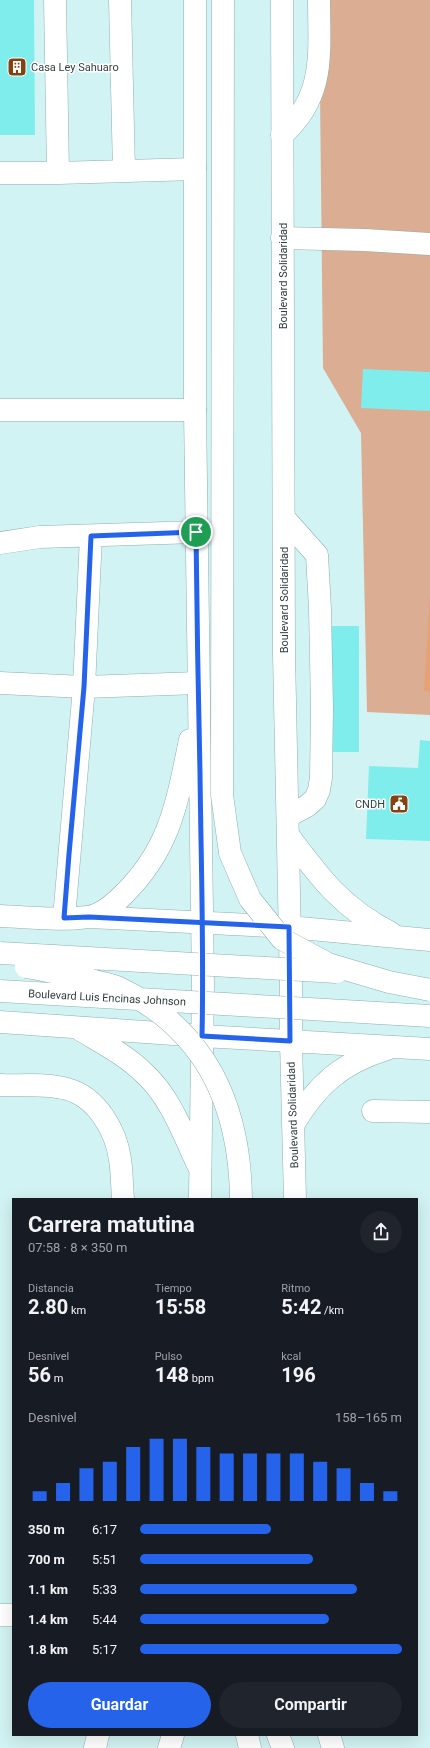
<!DOCTYPE html>
<html lang="es">
<meta charset="utf-8">
<style>
:root{--surface:#171b24;--page:#20242c;--text:#f1f3f6;--muted:#9ea1a6;--accent:#2563eb}
body{margin:0;font-family:Roboto,sans-serif;background:var(--page);color:var(--text);height:100vh;display:flex;flex-direction:column;font-size:15px;white-space:nowrap}
*{box-sizing:border-box;margin:0}
p{font-size:13px;color:var(--muted)}
.icon{flex:none;width:22px;height:22px;fill:none;stroke:currentColor;stroke-width:2;stroke-linecap:round;stroke-linejoin:round}
.map{position:relative;flex:1;overflow:hidden}
.panel{position:absolute;left:12px;top:1198px;width:406px;height:538px;display:flex;flex-direction:column;background:var(--surface);border-radius:0px;box-shadow:0 4px 16px #0002}
.panel>*{flex:none}
.pin{position:absolute;display:grid;place-items:center;width:34px;height:34px;color:#fff;margin:-17px;border:2px solid #fff;border-radius:50%;box-shadow:0 1px 4px #0007}
.round{display:grid;place-items:center;flex:none;width:42px;height:42px;border-radius:21px;background:var(--page)}
.head{display:flex;align-items:center;justify-content:space-between;height:68px;padding:0 16px}
h1{font-size:22px;font-weight:700;line-height:30px}
.figures{display:grid;grid-template-columns:repeat(3,1fr);gap:6px;height:68px;padding:4px 16px}
.figures div{display:grid;align-content:center}
.figures b{font-size:20px;font-weight:700}
.figures small{font-size:11px;font-weight:400}
.figures p{font-size:11px}
.chart{height:112px;padding:8px 16px}
.chart p{display:flex;justify-content:space-between}
.chart svg{width:100%;height:72px;margin-top:4px;stroke:var(--accent);stroke-width:6}
.button{display:flex;gap:8px;margin-top:auto;padding:8px 16px}
.button a{flex:1;height:46px;border-radius:24px;background:var(--accent);color:#fff;font-size:16px;font-weight:700;line-height:46px;text-align:center}
.button a+a{background:var(--page);color:var(--text)}
ul{padding:0 16px;list-style:none;font-size:13px}
li{display:grid;grid-template-columns:64px 48px 1fr;align-items:center;height:30px}
li i{height:10px;border-radius:5px;background:var(--accent)}
.map>svg:first-child{display:block}
.green{fill:#dbad93}
.water{fill:#e7a177}
.building{fill:#80eded}
.lines{fill:none;stroke-linecap:round;stroke-linejoin:round}
.minor-casing{stroke:#8fafae;stroke-width:23}
.major-casing{stroke:#8fafae;stroke-width:23}
.minor{stroke:#fff;stroke-width:22}
.major{stroke:#fff;stroke-width:22}
.major-bridge-casing{stroke:#8fafae;stroke-width:23;stroke-linecap:butt}
.major-bridge{stroke:#fff;stroke-width:22}
.route-casing{stroke:#fff;stroke-width:8}
.route{stroke:#2563eb;stroke-width:5}
.labels{text-anchor:middle;dominant-baseline:central;stroke-width:3;stroke-linejoin:round;paint-order:stroke}
.poi-label{font-size:11px;fill:#313e3e;stroke:#fff;text-anchor:start}
.street-label{font-size:11px;fill:#313e3e;stroke:#fff}
</style>
<div class="map">
<svg width="430" height="1748" viewBox="0 0 430 1748">
<rect width="100%" height="100%" fill="#d2f3f3"/>
<path class="green" d="M319,0H430V715L367,712L361,433L323,368Z"/>
<path class="water" d="M430,595V692L424,691Z"/>
<path class="building" d="M0,0H34L35,135H0Z
M363,369L430,372V411L361,408Z
M331,626H359V752H331Z
M420,740L430,741V841L366,839L369,766L418,768Z"/>
<g class="lines">
<g class="minor-casing">
<path id="minor" d="M55,0L58,173
M120,0L124,171
M282,135C326,96 319,53 319,0
M0,173H58L195,169
M282,238L365,240L430,244
M0,410H195
M285,519L317,555L320,609L322,708L321,778L319,790L315,799L307,806L288,816
M0,543L40,537L196,532
M0,683L84,687L198,683
M64,918L84,687L91,536
M0,1085C22,1086 46,1083 67,1089C97,1097 116,1131 120,1159C122,1172 122,1186 123,1199
M373,1111L430,1112
M0,1615H13
M95,1748L98,1735
M169,1748L173,1735"/>
</g>
<g class="major-casing">
<path id="major" d="M195,0V410L203,984L200,1199
M282,0L284,654L291,988V1041L295,1199
M288,835C320,878 342,908 391,933
M0,916C28,917 60,921 88,917C101,915 114,904 123,895C171,848 177,802 190,740
M90,917L289,927L430,940
M0,1022L202,1036L430,1049
M79,1029C102,1043 126,1055 145,1074C171,1098 184,1136 199,1167
M293,1125C317,1085 341,1063 387,1049
M247,1735L250,1748
M278,1735L283,1748
M329,1735L333,1748"/>
</g>
<use href="#minor" class="minor"/>
<use href="#major" class="major"/>
<g class="major-bridge-casing">
<path id="major-bridge" d="M223,0L222,795L230,853L250,899L282,939L328,964L389,982L430,990
M0,953L337,972
M26,967C49,971 71,975 94,981C102,983 110,984 117,987C206,1029 240,1105 241,1199
M0,991L430,1016"/>
</g>
<use href="#major-bridge" class="major-bridge"/>
</g>
<g class="lines">
<g class="route-casing">
<path id="route" d="M196,532C197,612 198,693 200,773C201,861 204,949 202,1036L290,1041L289,927L89,917L64,918L69,854L84,687L91,536L196,532"/>
</g>
<use href="#route" class="route"/>
</g>
<defs>
<g id="building-square" transform="scale(1)"><rect x="-9" y="-9" width="18" height="18" rx="4" fill="#844210" stroke="#fff"/><path d="M-4-6H4V6H1V3H-1V6H-4ZM-2.5-4.3h1.7v1.8h-1.7ZM.8-4.3h1.7v1.8H.8ZM-2.5-1h1.7V.8h-1.7ZM.8-1h1.7V.8H.8Z" fill="#fff"/></g>
<g id="civic-square" transform="scale(1)"><rect x="-9" y="-9" width="18" height="18" rx="4" fill="#844210" stroke="#fff"/><path d="M-.6-6.5H3V-4.5H.6V-3L4-1V1h2V6H-6V1h2V-1L-.6-3ZM-1.2 2.5V6h2.4V2.5Z" fill="#fff"/></g>
</defs>
<g fill-rule="evenodd">
<use href="#building-square" x="17" y="67"/>
<use href="#civic-square" x="399" y="804"/>
</g>
<g class="labels">
<g class="poi-label">
<text x="31" y="67">Casa Ley Sahuaro</text>
<text x="385" y="804" text-anchor="end">CNDH</text>
</g>
<g class="street-label">
<text transform="translate(283 276) rotate(-90)">Boulevard Solidaridad</text>
<text transform="translate(284 600) rotate(-90)">Boulevard Solidaridad</text>
<text transform="translate(107 998) rotate(3)">Boulevard Luis Encinas Johnson</text>
<text transform="translate(293 1115) rotate(-92)">Boulevard Solidaridad</text>
</g>
</g>
</svg>
<div class="pin" style="left:196px;top:532px;background:#1e9e55"><svg class="icon" aria-label="arrive" viewBox="0 0 24 24"><path d="M6 21V4h12l-3 4 3 4H6"/></svg></div>
<section class="panel">
<div class="head"><div><h1>Carrera matutina</h1><p>07:58 · 8 × 350 m</p></div><a class="round"><svg class="icon" aria-label="share" viewBox="0 0 24 24"><path d="M12 15V3M7 8l5-5 5 5M5 13v7h14v-7"/></svg></a></div>
<div class="figures">
<div><p>Distancia</p><b>2.80<small> km</small></b></div>
<div><p>Tiempo</p><b>15:58</b></div>
<div><p>Ritmo</p><b>5:42<small> /km</small></b></div>
</div>
<div class="figures">
<div><p>Desnivel</p><b>56<small> m</small></b></div>
<div><p>Pulso</p><b>148<small> bpm</small></b></div>
<div><p>kcal</p><b>196</b></div>
</div>
<div class="chart"><p><span>Desnivel</span>158–165 m</p>
<svg viewBox="0 0 160 44" preserveAspectRatio="none"><path d="M5 44V38M15 44V33M25 44V24M35 44V20M45 44V11M55 44V6M65 44V6M75 44V11M85 44V15M95 44V15M105 44V15M115 44V15M125 44V20M135 44V24M145 44V33M155 44V38"/></svg>
</div>
<ul>
<li><b>350 m</b>6:17<i style="width:50%"></i></li>
<li><b>700 m</b>5:51<i style="width:66%"></i></li>
<li><b>1.1 km</b>5:33<i style="width:83%"></i></li>
<li><b>1.4 km</b>5:44<i style="width:72%"></i></li>
<li><b>1.8 km</b>5:17<i style="width:100%"></i></li>
</ul>
<div class="button"><a>Guardar</a><a>Compartir</a></div>
</section>
</div>
